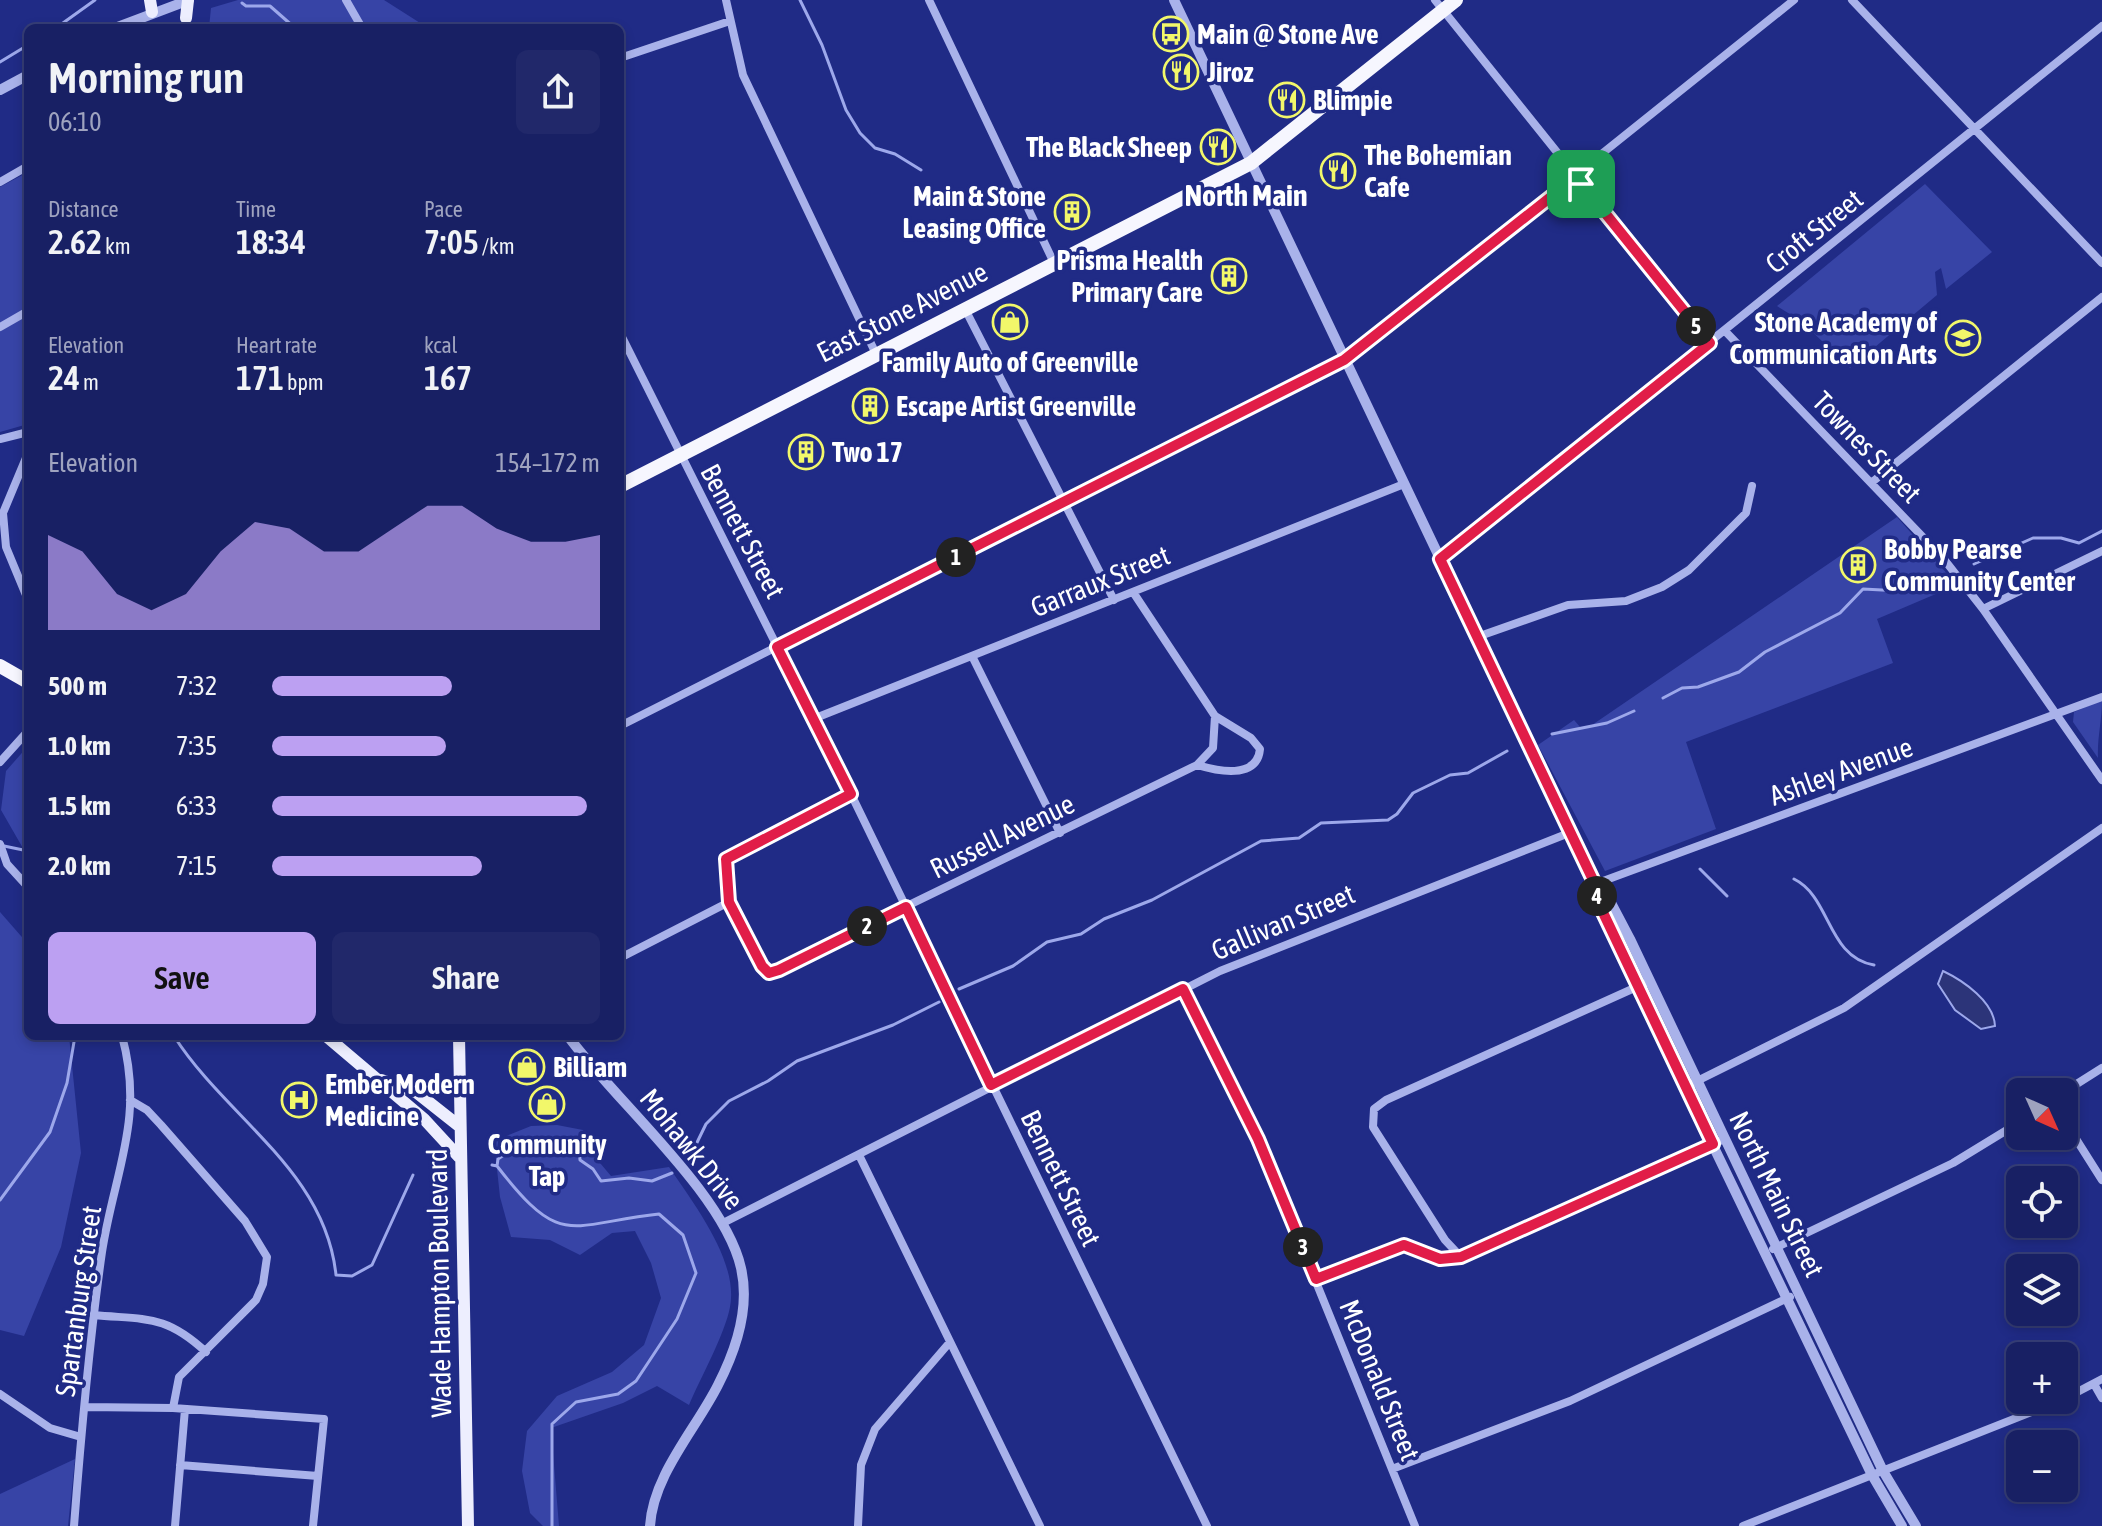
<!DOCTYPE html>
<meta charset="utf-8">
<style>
:root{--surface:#182064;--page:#21286a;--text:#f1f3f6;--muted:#9fa3bf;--line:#363e78;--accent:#bca0f2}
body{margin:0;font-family:"Asap Condensed",sans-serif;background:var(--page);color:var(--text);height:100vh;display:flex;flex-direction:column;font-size:30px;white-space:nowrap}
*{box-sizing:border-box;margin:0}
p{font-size:26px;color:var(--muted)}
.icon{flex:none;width:44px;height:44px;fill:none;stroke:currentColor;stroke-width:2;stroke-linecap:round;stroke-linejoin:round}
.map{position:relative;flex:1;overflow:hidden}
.details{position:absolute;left:24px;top:24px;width:600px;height:1016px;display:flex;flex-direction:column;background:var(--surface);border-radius:12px;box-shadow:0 4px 12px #0003,0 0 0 2px var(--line)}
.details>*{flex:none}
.needle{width:52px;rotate:135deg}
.controls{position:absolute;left:2006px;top:1078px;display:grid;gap:16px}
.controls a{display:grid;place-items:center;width:72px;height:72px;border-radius:12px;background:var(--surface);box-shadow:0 4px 12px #0003,0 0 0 2px var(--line);font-size:40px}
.pin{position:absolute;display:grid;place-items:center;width:68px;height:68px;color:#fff;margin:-34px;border-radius:16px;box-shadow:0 4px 12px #0006}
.km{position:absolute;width:40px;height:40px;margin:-20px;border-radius:50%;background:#222;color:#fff;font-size:22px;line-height:40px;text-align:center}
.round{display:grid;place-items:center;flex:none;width:84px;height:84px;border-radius:12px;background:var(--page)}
.headline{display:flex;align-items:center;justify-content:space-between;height:136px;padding:0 24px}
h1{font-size:44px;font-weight:600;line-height:60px}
.figures{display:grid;grid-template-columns:repeat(3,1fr);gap:12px;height:136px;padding:8px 24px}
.figures div{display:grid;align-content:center}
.figures b{font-size:34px;font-weight:600}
.figures small{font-size:22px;font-weight:400}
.figures p{font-size:22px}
.chart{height:224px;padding:16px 24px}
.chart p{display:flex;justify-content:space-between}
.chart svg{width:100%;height:144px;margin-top:8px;fill:var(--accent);opacity:.7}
.button{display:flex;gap:16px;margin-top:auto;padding:16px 24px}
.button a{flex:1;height:92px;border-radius:12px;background:var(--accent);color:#111;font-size:32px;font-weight:600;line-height:92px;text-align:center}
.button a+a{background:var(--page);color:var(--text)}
ul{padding:0 24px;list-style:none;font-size:26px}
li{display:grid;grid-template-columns:128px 96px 1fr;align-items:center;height:60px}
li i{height:20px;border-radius:10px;background:var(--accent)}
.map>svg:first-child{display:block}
.green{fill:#3744a6}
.water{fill:#2c3479;stroke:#9da8eb;stroke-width:2}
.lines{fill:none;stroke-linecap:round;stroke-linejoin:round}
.stream{stroke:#9da8eb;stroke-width:3}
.minor{stroke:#a9b2ea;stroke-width:8}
.tertiary{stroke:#a9b2ea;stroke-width:10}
.primary{stroke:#edeefe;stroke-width:12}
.trunk{stroke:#f6f6fe;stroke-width:14}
.primary-bridge{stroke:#edeefe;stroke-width:12}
.route-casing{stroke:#fff;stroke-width:16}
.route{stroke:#e11d48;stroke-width:10}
.labels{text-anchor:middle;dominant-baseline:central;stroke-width:7;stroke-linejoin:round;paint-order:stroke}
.poi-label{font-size:28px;font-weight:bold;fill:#fff;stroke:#202b86;text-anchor:start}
.street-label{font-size:28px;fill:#fff;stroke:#202b86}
.neighbourhood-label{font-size:30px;font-weight:bold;fill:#fff;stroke:#202b86}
</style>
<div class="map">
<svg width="2102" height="1526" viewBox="0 0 2102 1526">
<rect width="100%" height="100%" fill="#202b86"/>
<path class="green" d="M238,0H384L428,28H209L211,8Z
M28,172V424L0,432V187Z
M1925,184L1992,252L1946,289L1941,268L1935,272L1937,295L1850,368L1801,321L1777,306Z
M1897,517L1957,585L1877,619L1893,663L1686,742L1716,829L1605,871L1538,745L1574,720L1581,728L1592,725Z
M2102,700C2102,720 2097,739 2098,758L2073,722L2074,712Z
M28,746V857L1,810L6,771Z
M0,912L28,944V1036H69L81,1153L61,1247L24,1336L0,1330Z
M557,1125L583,1130L595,1157L611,1176L669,1167C693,1203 739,1261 730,1307C725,1334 700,1379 689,1405L657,1386L623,1403L551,1428L559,1526H543L530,1513L522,1471L527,1431L557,1396L612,1372L644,1345L661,1298L651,1263L635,1231L612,1233L580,1255L550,1240L511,1237L500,1197L494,1141L531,1126Z
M75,1459L68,1526H0V1494Z"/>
<path class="water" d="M1943,971C1964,981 1994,1002 1995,1026L1981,1029L1955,1010L1938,984Z"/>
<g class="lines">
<path class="stream" d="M800,0L822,45L846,110L860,133L875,148L895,154L921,170
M242,3L246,6H270L295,28
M56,28L95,0
M0,62L28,45
M1974,564L2033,538H2061L2079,543L2102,531
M1663,698L1682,688L1698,687L1739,672L1765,652L1840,613L1863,589L1901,591L1941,586
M1552,734L1607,723L1634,711
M4,846L28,851
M1700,869L1727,896
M1794,879C1831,897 1827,957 1874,965
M959,989L1013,966L1047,942L1081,934L1104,919L1152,900L1261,841L1299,838L1321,823L1388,820L1397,814L1413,793L1450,775L1468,773L1507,751
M174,1036C226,1118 325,1170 336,1275L352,1276L372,1265L413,1175
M689,1159L706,1124L729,1101L768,1081L797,1061L893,1025L939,1002
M492,1165L497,1166C562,1250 568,1224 659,1214L683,1235L696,1273L677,1319L636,1381L618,1394L576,1402L552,1424V1526
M497,1166L498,1159C520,1143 553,1131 579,1146L580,1160L593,1169L601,1181L629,1178L652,1181L672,1173
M0,1200L50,1132L67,1083L75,1036"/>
<path class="minor" d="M346,0L362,28
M726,0L743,75L876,354
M929,0L1054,263
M1435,0L1710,343
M1852,0L2102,263
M620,58L730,21
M0,182L28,166
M965,309L1114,600
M0,327L28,311
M1725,331L1943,558L1983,609L2102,780
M620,333L851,794L1207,1526
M0,439L28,432
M28,453L3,513L6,547L28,600
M1871,483L2102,297
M1440,559L2102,26
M1133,592L1215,716L1251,738L1260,749C1257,780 1217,771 1197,765
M1983,609L2102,551
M1477,637L1568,605L1626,601L1662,587L1689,570L1746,513L1752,486
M972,656L1060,833
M813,719L1404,484
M620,726L1344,360L1794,0
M0,762L28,731
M851,794L726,859L729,902L762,966L769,973L1197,765L1213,748L1215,716
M0,844L7,864L28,887
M1595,884L2102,697
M620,958L729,902
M1183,989L1258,1139L1415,1526
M1685,1087L1844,1008L2102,828
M2064,1092L2102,1068
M130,1100L147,1110L161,1125L245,1221L267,1257L263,1284L256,1300L179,1377L173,1408
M2064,1120L2102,1180
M859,1155L1040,1526
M723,1223L1220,971L1569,833
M1773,1249L1953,1163L2020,1122
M1461,1257L1445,1240L1373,1127L1374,1109L1386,1100L1650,981
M1316,1279L1404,1245L1440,1259L1461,1257L1724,1139
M94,1315C146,1320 165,1314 206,1352
M2094,1384L2102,1398
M0,1394L50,1428L81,1437
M2064,1399L2102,1379
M85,1407L173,1408L324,1419L313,1526
M180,1465L318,1476
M1392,1469L1570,1401L1790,1297
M74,1526C81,1435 89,1343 102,1252C114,1173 145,1119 122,1036
M175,1526L185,1409
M858,1526L861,1465L875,1429L950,1342
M1743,1526L2062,1400"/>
<path class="tertiary" d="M1174,0L1595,884L1599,904L1637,988L1872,1475L1902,1526
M115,28L189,0
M0,90L28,75
M1595,884L1609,899L1630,939L1883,1471L1916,1526
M568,1036C615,1101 724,1193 741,1268C750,1307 736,1350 718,1385C696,1429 653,1475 650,1526"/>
<path class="primary" d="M150,0L152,12
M326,1036L424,1119L459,1157
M459,1036L468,1526
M381,1080L416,1092L459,1126"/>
<path class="trunk" d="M620,486L1251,163L1456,0
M0,666L28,682"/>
<path class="primary-bridge" d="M186,18L188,0"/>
</g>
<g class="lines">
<g class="route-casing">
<path id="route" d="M1576,177L1710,343L1440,559L1595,884L1599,904L1713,1144L1461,1257L1440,1259L1404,1245L1316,1279L1258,1139L1183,989L991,1085L906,907L779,970L769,973L762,966L729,902L726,859L851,794L777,647L1344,360Z"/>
</g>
<use href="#route" class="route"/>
</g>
<defs>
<g id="bus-ring" transform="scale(1.8)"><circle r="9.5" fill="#202b86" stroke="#f2f76a" stroke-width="1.5"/><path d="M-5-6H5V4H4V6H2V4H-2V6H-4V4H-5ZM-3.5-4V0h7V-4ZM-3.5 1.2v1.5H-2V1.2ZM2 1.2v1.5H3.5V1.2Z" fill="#f2f76a"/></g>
<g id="restaurant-ring" transform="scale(1.8)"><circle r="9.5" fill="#202b86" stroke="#f2f76a" stroke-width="1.5"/><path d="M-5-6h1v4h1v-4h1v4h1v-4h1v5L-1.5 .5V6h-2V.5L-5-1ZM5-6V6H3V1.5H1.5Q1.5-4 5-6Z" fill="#f2f76a"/></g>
<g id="building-ring" transform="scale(1.8)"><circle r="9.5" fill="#202b86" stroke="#f2f76a" stroke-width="1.5"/><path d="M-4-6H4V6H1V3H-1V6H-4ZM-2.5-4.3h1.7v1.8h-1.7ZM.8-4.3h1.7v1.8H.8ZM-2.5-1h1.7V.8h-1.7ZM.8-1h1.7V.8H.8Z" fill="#f2f76a"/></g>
<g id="shop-ring" transform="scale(1.8)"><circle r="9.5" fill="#202b86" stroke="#f2f76a" stroke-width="1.5"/><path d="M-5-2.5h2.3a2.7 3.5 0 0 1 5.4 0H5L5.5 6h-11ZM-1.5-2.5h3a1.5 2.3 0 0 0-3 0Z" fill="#f2f76a"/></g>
<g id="school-ring" transform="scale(1.8)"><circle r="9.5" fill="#202b86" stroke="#f2f76a" stroke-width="1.5"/><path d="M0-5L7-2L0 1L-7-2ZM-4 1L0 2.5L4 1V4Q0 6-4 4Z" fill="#f2f76a"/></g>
<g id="hospital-ring" transform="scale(1.8)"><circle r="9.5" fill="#202b86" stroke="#f2f76a" stroke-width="1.5"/><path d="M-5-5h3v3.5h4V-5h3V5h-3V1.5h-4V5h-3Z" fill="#f2f76a"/></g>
</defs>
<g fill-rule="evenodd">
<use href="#bus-ring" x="1171" y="34"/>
<use href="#restaurant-ring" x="1181" y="72"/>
<use href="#restaurant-ring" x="1287" y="100"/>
<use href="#restaurant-ring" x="1218" y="147"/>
<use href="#restaurant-ring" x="1338" y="171"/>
<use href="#building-ring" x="1072" y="212"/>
<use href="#building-ring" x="1229" y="276"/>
<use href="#shop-ring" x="1010" y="322"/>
<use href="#school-ring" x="1963" y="338"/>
<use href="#building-ring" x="870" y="406"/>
<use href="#building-ring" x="806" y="452"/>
<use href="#building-ring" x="1858" y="565"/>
<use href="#shop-ring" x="527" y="1067"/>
<use href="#hospital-ring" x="299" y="1100"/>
<use href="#shop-ring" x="547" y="1104"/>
</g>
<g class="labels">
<g class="poi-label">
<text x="1197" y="34">Main @ Stone Ave</text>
<text x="1207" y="72">Jiroz</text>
<text x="1313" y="100">Blimpie</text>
<text x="1192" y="147" text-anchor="end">The Black Sheep</text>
<text x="1364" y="155">The Bohemian<tspan x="1364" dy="32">Cafe</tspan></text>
<text x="1046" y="196" text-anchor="end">Main &amp; Stone<tspan x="1046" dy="32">Leasing Office</tspan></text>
<text x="1203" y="260" text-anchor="end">Prisma Health<tspan x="1203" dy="32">Primary Care</tspan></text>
<text x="1937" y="322" text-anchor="end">Stone Academy of<tspan x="1937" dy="32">Communication Arts</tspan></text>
<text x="1010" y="362" text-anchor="middle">Family Auto of Greenville</text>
<text x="896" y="406">Escape Artist Greenville</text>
<text x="832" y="452">Two 17</text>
<text x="1884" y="549">Bobby Pearse<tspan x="1884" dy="32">Community Center</tspan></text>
<text x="553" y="1067">Billiam</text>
<text x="325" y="1084">Ember Modern<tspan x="325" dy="32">Medicine</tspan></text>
<text x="547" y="1144" text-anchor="middle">Community<tspan x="547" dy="32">Tap</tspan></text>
</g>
<g class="street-label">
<text transform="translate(1814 231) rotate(-39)">Croft Street</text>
<text transform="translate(902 312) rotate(-27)">East Stone Avenue</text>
<text transform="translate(1867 447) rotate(46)">Townes Street</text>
<text transform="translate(743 531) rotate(62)">Bennett Street</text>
<text transform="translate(1100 581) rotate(-22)">Garraux Street</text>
<text transform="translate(1841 771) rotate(-20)">Ashley Avenue</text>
<text transform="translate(1002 836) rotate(-26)">Russell Avenue</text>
<text transform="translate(1283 922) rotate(-23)">Gallivan Street</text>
<text transform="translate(692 1149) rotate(51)">Mohawk Drive</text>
<text transform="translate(1061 1178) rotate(64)">Bennett Street</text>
<text transform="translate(1777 1194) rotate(64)">North Main Street</text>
<text transform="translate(439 1283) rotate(-91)">Wade Hampton Boulevard</text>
<text transform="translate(78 1301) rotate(-82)">Spartanburg Street</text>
<text transform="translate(1380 1380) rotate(68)">McDonald Street</text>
</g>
<g class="neighbourhood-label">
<text x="1246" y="195">North Main</text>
</g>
</g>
</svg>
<div class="controls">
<a><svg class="needle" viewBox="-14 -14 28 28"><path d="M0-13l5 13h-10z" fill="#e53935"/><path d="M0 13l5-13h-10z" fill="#9fa3bf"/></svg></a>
<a><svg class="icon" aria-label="locate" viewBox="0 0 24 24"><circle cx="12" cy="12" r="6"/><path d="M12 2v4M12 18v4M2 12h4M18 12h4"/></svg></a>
<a><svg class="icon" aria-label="layers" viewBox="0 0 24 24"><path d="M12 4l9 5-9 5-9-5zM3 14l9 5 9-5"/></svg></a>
<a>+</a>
<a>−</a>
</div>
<div class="pin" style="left:1581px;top:184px;background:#1e9e55"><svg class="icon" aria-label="arrive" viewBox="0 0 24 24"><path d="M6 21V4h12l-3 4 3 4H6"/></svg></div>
<b class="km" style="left:956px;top:557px">1</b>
<b class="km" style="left:867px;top:926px">2</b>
<b class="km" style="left:1303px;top:1247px">3</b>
<b class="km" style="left:1597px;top:896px">4</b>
<b class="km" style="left:1696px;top:326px">5</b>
<section class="details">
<div class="headline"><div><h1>Morning run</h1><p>06:10</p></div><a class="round"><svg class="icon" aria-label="share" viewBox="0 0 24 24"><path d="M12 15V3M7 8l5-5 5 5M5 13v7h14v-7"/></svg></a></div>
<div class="figures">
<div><p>Distance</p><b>2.62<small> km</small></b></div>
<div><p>Time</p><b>18:34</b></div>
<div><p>Pace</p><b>7:05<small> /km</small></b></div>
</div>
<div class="figures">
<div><p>Elevation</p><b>24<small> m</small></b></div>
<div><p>Heart rate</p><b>171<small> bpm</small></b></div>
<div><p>kcal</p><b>167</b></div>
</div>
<div class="chart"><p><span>Elevation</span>154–172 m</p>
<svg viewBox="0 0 160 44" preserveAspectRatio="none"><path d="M0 44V15L10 20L20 33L30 38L40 33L50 20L60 11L70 13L80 20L90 20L100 13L110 6L120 6L130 13L140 17L150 17L160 15V44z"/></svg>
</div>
<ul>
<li><b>500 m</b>7:32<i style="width:55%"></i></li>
<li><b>1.0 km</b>7:35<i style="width:53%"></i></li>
<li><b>1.5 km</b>6:33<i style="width:96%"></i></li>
<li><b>2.0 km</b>7:15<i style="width:64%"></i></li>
</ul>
<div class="button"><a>Save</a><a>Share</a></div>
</section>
</div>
